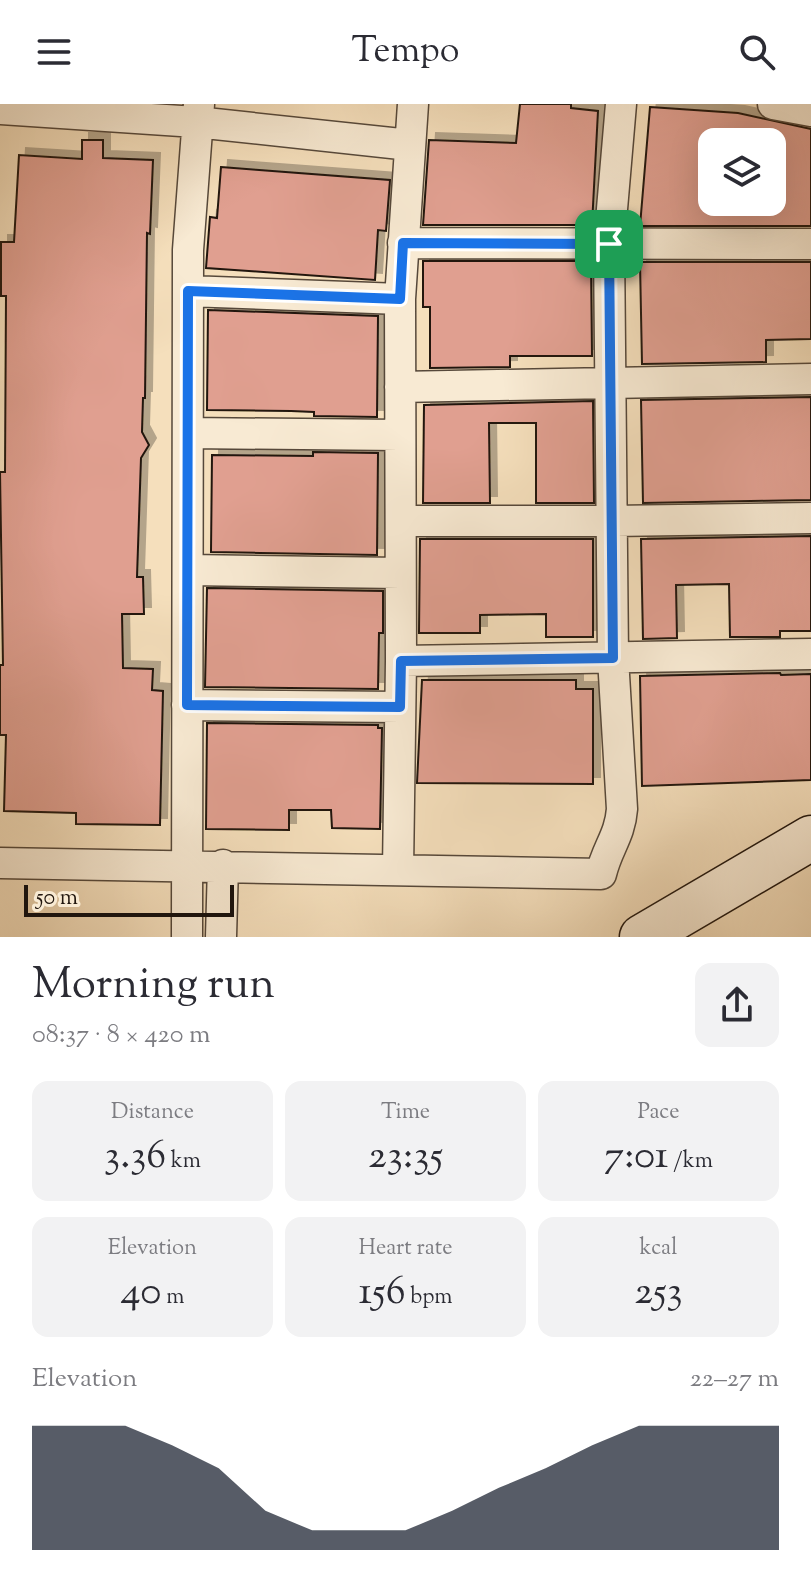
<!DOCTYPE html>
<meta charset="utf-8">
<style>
:root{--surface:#fff;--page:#f2f2f3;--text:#2b2b33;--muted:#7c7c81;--accent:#111827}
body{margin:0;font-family:"Sorts Mill Goudy",serif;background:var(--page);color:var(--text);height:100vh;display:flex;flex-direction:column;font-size:30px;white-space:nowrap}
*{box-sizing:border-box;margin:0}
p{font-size:26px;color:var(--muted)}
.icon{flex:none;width:44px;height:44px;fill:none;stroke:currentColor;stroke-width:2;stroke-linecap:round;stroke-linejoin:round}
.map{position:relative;height:833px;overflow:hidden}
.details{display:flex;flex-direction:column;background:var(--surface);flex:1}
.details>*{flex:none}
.tools{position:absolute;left:698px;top:24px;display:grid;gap:16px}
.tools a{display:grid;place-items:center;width:88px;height:88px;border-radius:16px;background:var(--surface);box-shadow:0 8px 32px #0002;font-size:40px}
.scale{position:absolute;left:24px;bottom:20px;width:210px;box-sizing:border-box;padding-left:8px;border:4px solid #21160e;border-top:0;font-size:22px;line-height:28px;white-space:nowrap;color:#21160e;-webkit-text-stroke:6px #f8ead3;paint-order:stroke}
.pin{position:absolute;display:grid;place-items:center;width:68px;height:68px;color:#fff;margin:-34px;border-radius:16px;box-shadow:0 4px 12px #0006}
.round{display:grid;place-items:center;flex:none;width:84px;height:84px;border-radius:16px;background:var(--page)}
.overview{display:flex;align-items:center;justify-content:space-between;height:136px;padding:0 32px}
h1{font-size:44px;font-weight:600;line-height:60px}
.metrics{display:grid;grid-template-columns:repeat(3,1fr);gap:12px;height:136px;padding:8px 32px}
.metrics div{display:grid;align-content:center;border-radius:16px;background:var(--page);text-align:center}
.metrics b{font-size:40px;font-weight:600}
.metrics small{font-size:22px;font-weight:400}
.metrics p{font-size:22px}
.chart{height:224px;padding:16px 32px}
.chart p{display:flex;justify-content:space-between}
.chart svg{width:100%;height:144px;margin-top:8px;fill:var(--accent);opacity:.7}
header{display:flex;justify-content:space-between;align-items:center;height:104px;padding:0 32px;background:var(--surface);font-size:36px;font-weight:600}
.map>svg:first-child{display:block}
.building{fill:#e09f90;stroke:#21160e;stroke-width:2;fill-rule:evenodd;filter:url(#shadow)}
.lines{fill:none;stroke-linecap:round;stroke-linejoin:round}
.minor-casing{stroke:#56483a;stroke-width:33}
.secondary-casing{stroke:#21160e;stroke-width:47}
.minor{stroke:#f8ead3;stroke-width:30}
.secondary{stroke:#f8ead3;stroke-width:44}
.route-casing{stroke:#fff;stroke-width:16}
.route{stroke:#1a73e8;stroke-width:10}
</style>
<header><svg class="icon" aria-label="menu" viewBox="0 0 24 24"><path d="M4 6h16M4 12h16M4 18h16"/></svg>Tempo<svg class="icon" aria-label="search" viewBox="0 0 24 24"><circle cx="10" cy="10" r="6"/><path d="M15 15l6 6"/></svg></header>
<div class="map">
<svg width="811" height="833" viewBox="0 0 811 833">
<defs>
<filter id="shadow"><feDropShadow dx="7" dy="-7" stdDeviation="0" flood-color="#0004"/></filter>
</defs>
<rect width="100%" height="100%" fill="#f5dfbc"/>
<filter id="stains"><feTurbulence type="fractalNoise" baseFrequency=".0025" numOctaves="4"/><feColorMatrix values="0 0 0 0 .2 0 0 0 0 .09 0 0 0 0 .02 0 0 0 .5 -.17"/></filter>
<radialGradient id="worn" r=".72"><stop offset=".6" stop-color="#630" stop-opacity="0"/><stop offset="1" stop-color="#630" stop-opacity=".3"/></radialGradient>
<path class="building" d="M520,0H571V4L598,7L592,121H423L429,36L516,39Z
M650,3L738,9L811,25V122H640ZM712,38H772V98H712Z
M82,36H103V54L153,56L150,130L147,129L145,294H143L142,328L149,341L141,354L137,473H143L144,510H122L123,564L153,565L152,586L163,587L160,721L76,720V709L4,707L6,631H0V561H3L0,368H5L6,192H1V138H14L19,51L82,55Z
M221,63L390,76L386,127L378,126L375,176L206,164L210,113L217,114Z
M423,157H591L592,252H510V263L430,264V203H423Z
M640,158H811V235L766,236V258L642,260Z
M208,206L378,212L377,313L314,312V308L291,307L207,306Z
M811,293V396L643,399L641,296Z
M593,297L594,399H536V319H489L490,399H423L424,301Z
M313,348L378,349L377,451L211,448L212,351L313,352Z
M811,432V527H780V533H730L729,480L676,481L677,534L643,535L641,435Z
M420,435H593V533H546V510L480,511V529H419Z
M207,484L383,487V529H379L378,585L205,583Z
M780,569L781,571L811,570V676L642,682L640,572Z
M422,576H576V585H593V680L417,679Z
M207,619L378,621V624H382L380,725L332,724L331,706H289V726L206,725Z"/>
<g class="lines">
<g class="minor-casing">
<path id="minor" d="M773,0L811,7
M0,5L196,18L410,41
M403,139L811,140
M188,187L400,195
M400,283L811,275
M189,329L399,331
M401,417H612L811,414
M189,466L400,469
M401,557L811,550
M187,601L400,603
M0,759L601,770C607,744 620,732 622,705L613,554L609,140L621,0
M398,766L401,557L400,195L413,0
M187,833L188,146L199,0
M221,833L223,761"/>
</g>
<g class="secondary-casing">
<path id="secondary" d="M642,833L811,734"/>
</g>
<use href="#minor" class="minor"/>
<use href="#secondary" class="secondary"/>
</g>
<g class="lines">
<g class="route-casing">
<path id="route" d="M403,139L609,140L613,554L401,557L400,603L187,601L188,187L400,195Z"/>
</g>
<use href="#route" class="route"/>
</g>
<rect width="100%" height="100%" filter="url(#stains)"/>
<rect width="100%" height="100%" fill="url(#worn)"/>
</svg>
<div class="tools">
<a><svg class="icon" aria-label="layers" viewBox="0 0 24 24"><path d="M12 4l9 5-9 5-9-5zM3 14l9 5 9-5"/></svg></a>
</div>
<div class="scale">50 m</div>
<div class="pin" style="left:609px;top:140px;background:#1e9e55"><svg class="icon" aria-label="arrive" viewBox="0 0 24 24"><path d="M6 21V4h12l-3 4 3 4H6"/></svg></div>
</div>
<section class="details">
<div class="overview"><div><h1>Morning run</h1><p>08:37 · 8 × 420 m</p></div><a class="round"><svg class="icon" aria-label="share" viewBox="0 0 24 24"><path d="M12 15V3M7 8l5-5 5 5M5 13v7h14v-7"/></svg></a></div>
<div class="metrics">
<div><p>Distance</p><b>3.36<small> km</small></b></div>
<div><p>Time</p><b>23:35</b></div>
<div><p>Pace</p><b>7:01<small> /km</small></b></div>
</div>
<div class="metrics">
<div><p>Elevation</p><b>40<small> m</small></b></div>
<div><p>Heart rate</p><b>156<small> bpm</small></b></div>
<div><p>kcal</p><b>253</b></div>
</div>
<div class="chart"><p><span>Elevation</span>22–27 m</p>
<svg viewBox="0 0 160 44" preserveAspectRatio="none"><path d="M0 44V6L10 6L20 6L30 12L40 19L50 32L60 38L70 38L80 38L90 32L100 25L110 19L120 12L130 6L140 6L150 6L160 6V44z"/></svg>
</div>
</section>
